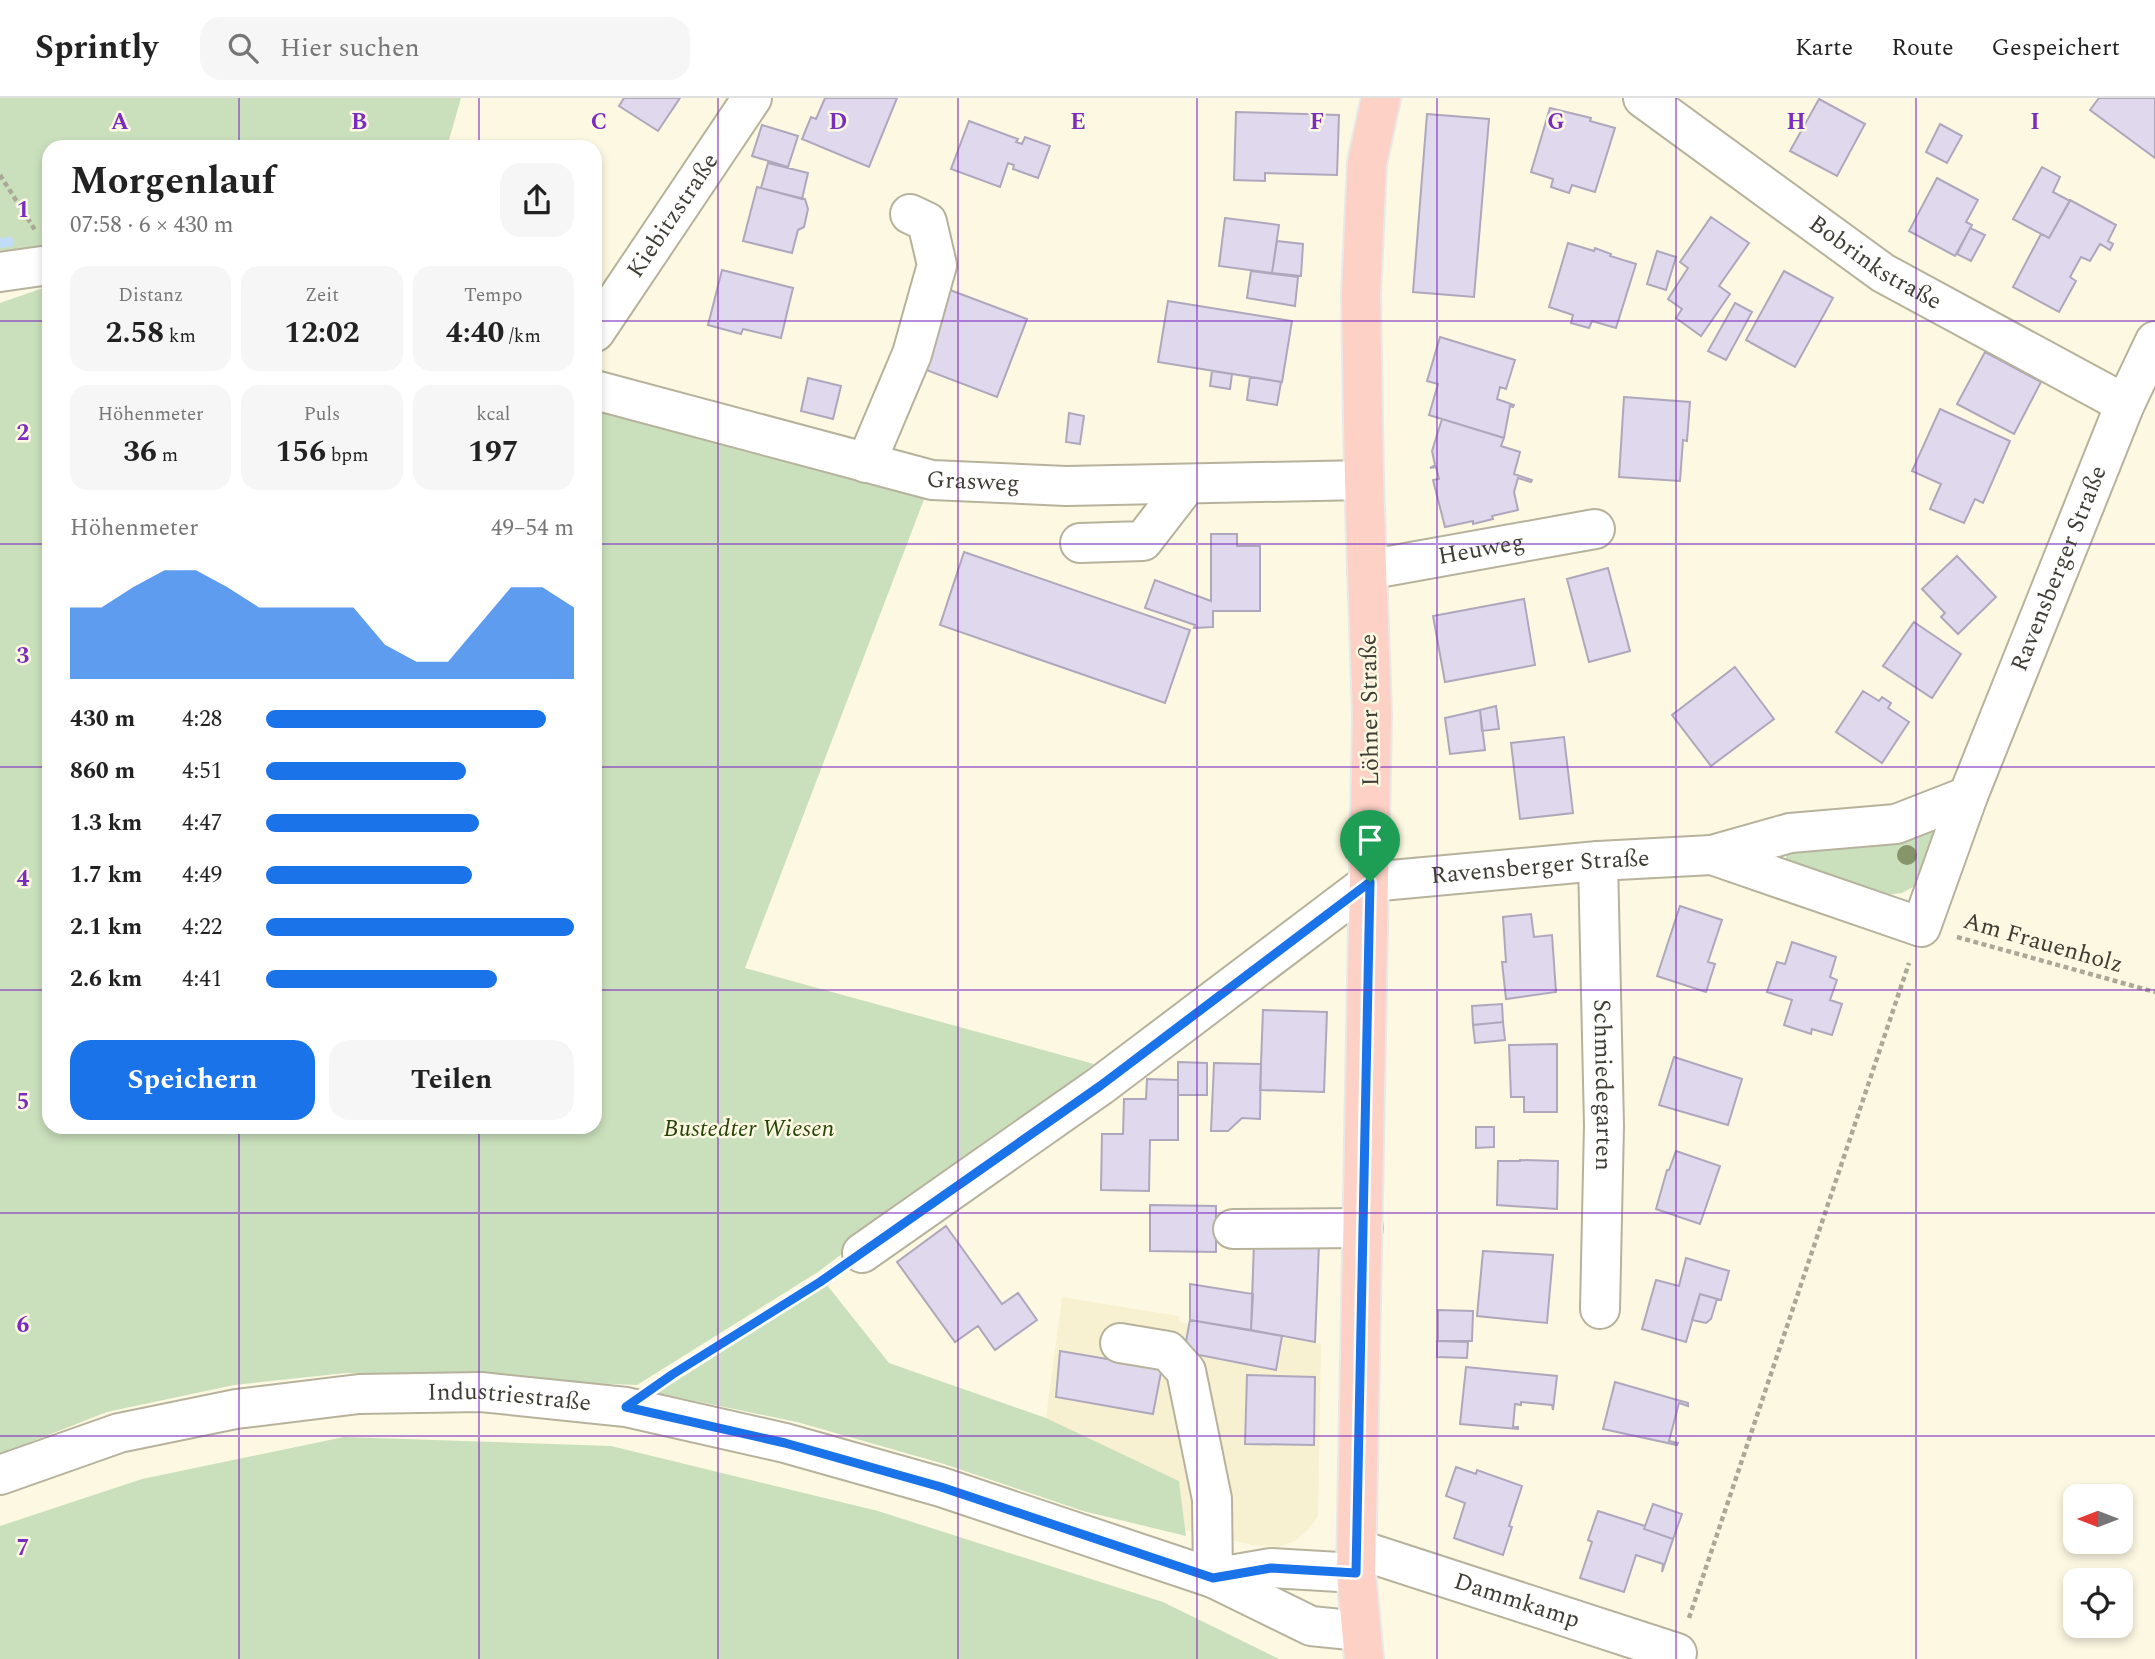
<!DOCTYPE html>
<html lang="de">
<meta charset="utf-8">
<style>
:root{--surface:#fff;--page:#f6f6f6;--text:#222;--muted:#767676;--line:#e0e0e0;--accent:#1a73e8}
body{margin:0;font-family:Spectral,serif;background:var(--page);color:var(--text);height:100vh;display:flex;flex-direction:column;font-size:26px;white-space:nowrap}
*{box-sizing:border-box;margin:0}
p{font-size:23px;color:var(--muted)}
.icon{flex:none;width:38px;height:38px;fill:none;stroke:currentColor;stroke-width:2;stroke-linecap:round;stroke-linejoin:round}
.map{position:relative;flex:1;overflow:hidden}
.side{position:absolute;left:42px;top:42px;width:560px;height:994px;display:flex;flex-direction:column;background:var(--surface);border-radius:21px;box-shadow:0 4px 10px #0003}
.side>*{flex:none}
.needle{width:46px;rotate:270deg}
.tools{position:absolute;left:2063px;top:1386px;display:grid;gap:14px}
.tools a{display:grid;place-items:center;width:70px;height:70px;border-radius:14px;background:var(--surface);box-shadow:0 4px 10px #0003;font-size:35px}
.pin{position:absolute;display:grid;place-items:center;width:60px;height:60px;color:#fff;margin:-72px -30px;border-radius:50% 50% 50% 0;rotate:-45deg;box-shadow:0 0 7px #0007}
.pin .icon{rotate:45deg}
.round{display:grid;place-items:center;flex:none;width:74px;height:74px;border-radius:21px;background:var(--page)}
.summary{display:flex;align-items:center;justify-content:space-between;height:119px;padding:0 28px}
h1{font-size:38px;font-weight:700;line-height:52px}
.stats{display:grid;grid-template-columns:repeat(3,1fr);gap:10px;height:119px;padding:7px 28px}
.stats div{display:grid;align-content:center;border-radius:18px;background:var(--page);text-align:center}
.stats b{font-size:30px;font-weight:700}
.stats small{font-size:19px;font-weight:400}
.stats p{font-size:19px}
.chart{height:196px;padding:14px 28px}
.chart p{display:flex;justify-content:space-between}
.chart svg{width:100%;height:126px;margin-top:7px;fill:var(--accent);opacity:.7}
.action{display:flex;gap:14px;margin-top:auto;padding:14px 28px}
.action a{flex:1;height:80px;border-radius:21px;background:var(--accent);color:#fff;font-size:28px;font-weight:700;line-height:80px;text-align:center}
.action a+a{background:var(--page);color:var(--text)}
ul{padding:0 28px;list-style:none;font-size:23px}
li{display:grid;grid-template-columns:112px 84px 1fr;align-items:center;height:52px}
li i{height:18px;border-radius:9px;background:var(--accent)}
header{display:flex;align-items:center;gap:42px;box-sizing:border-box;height:98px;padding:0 35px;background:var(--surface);border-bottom:2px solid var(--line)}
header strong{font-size:33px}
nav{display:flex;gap:38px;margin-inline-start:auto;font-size:24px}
.search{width:490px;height:63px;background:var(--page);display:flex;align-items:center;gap:18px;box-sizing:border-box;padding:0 24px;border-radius:21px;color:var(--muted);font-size:26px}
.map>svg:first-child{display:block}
.built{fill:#f7f1d2}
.green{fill:#cae0bc}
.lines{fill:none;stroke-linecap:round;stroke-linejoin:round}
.stream{stroke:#c1dcf8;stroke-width:10}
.building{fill:#e0d8ed;stroke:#afa7bc;stroke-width:2}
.minor-casing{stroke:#b6b29c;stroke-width:42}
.major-casing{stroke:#e8e8e7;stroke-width:42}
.path{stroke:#aca898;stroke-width:4.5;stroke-dasharray:5 3.5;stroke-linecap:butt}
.minor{stroke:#fff;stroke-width:38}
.major{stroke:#fdd1c5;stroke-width:38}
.tree{fill:#87956b}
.route-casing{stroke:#fff;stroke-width:14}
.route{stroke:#1a73e8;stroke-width:9}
.grid{fill:none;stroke:#7b2cbf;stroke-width:2;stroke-opacity:0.55}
.labels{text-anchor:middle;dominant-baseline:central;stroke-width:5;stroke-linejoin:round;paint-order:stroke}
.street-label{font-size:24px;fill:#3f3d34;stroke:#fdf8e2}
.park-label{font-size:24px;font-style:italic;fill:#26440a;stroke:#fdf8e2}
.grid-label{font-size:23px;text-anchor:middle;font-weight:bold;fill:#7b2cbf;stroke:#fdf8e2;stroke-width:5;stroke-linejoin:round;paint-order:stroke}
</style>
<header>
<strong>Sprintly</strong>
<div class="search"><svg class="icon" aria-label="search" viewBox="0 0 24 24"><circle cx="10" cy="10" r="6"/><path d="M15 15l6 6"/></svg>Hier suchen</div>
<nav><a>Karte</a><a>Route</a><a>Gespeichert</a></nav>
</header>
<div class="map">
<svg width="2155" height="1561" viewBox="0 0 2155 1561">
<rect width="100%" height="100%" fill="#fdf8e2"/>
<path class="built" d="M1062,1199L1179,1218L1180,1224L1321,1246L1318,1418L1309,1431L1295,1443L1279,1449L1253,1447L1185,1432L1179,1383L1046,1320Z"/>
<path class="green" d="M0,0H461L447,49H49V157L0,164Z
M49,188V1029H595V301L928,391L745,870L1094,966L818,1174L637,1287L346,1275L234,1287L107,1314L0,1356V205Z
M1933,730L1934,735L1915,788L1902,795L1885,797L1786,766V755L1796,750Z
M827,1187L889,1265L1046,1320L1179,1383L1186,1438L1083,1413L944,1366L797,1324L657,1295Z
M344,1339L611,1348L878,1413L1163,1504L1279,1561H0V1428L142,1381Z"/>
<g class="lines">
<path class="stream" d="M0,145L9,144"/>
</g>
<path class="building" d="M624,0H680L658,33L619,8Z
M825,0H897L869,69L802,41L811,19L816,21Z
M2099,0H2155V60L2090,12Z
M1819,1L1865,26L1837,78L1790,53Z
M1550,10L1591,20L1590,23L1615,30L1595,94L1572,87L1569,95L1551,89L1553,81L1531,74Z
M1236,14L1339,17L1337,77L1265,75V83L1234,82Z
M1427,16L1489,21L1474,199L1413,194Z
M969,23L1018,41L1016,44L1022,46L1025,39L1050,48L1038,80L1013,71L1014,67L1008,65L1000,89L951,71Z
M1940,26L1962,38L1947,65L1926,54Z
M762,27L798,38L788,69L752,58Z
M768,65L808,75L802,101L761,90Z
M2042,69L2060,79L2053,94L2070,103L2049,140L2013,121Z
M1937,80L1978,102L1966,124L1972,127L1955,158L1909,133Z
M757,89L805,101L808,111L804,129L798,132L792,155L743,143Z
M2070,102L2116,127L2108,143L2113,146L2110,152L2100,146L2090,163L2081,159L2070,179L2076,183L2059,214L2013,189L2041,136L2049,140Z
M1711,119L1749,145L1719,188L1730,196L1701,238L1676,220L1682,211L1668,201L1688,170L1680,164Z
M1225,120L1279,127L1272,175L1219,168Z
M1970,130L1985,137L1971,163L1957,156Z
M1277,143L1303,146L1301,178L1272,175Z
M1568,145L1594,153L1595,150L1611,156L1610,158L1636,166L1616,230L1592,223L1589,230L1571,225L1573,217L1549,209Z
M1657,153L1676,159L1666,192L1647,186Z
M722,172L793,190L781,240L743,231L741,236L708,227Z
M1251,173L1298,179L1295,208L1247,200Z
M1784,173L1833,200L1795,269L1746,242Z
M950,192L1027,221L997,299L921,270Z
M1168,203L1292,223L1282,284L1158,264Z
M1735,205L1752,214L1726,262L1708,253Z
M1440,239L1515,262L1506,291L1500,289L1497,301L1514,307L1513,309L1510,308L1504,340L1429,317L1438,286L1427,283Z
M1985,254L2041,284L2014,336L1957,306Z
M1212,273L1232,276L1230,291L1210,288Z
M1250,279L1281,284L1277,307L1247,302Z
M808,280L841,288L833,321L801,313Z
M1624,299L1690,304L1687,343L1683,342L1680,383L1619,379Z
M1940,311L2010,343L1983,405L1975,401L1964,425L1930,411L1941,386L1912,373Z
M1069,315L1084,318L1080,346L1066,344Z
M1442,321L1504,340L1501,348L1520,354L1514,376L1532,382L1531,384L1518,380L1514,394L1518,412L1492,418L1493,421L1473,426V423L1445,429L1433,382L1439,381L1436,369L1430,370L1435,367L1432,353Z
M1211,436H1237V448H1260V513H1213V529L1194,530L1195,527L1145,510L1155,482L1211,503Z
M964,454L1190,532L1165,605L940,527Z
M1957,458L1996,499L1958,536L1941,519L1945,515L1922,491Z
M1608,470L1630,553L1589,564L1567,481Z
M1524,501L1535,567L1445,584L1433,518Z
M1914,524L1961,556L1932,600L1883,568Z
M1735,569L1774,621L1711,668L1672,617Z
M1863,593L1879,603L1882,599L1891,605L1888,610L1909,624L1882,665L1836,634Z
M1496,608L1499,631L1482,633L1480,612Z
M1480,612L1485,652L1450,656L1445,620Z
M1564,639L1573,715L1520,721L1511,645Z
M1680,808L1722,822L1708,864L1715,866L1706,894L1657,878Z
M1531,816L1534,839L1552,837L1556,894L1506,901L1502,864H1506L1503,819Z
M1792,844L1836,859L1830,879L1837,882L1830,902L1842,906L1832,937L1812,931L1811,936L1784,927L1792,902L1767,894L1777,864L1785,866Z
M1502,906L1503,924L1473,927L1472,908Z
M1263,912L1327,914L1324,994L1260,992Z
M1503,924L1505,942L1475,945L1473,927Z
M1557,946V1014H1524V999H1511L1509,947Z
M1674,959L1742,981L1728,1027L1659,1007Z
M1178,964L1207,965V997H1178Z
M1214,965L1261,966L1260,1021L1242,1020L1228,1033H1211Z
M1147,981L1178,982V1042H1150L1149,1093L1101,1092L1102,1036H1123L1124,1001H1146Z
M1476,1029H1494V1049L1476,1050Z
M1676,1053L1720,1068L1700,1126L1656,1111L1667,1072H1669Z
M1520,1062L1558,1063L1557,1111L1497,1107L1498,1063H1520Z
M1150,1107L1216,1108V1154L1150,1153Z
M946,1128L1002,1206L1018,1195L1037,1222L995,1252L978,1228L955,1244L897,1164Z
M1254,1144L1319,1147L1315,1244L1251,1232Z
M1483,1153L1553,1157L1547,1225L1477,1218Z
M1686,1160L1729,1173L1721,1202L1700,1196L1686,1244L1642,1231L1656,1182L1679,1188Z
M1190,1186L1253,1196L1251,1232L1190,1222Z
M1700,1196L1717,1201L1711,1221L1706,1225L1692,1222Z
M1438,1212L1473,1213L1472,1243H1438Z
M1190,1222L1282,1238L1276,1272L1184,1254Z
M1437,1243L1468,1244L1467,1260L1437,1259Z
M1060,1253L1119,1263L1163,1264L1153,1316L1056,1299Z
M1466,1269L1557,1278L1553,1312L1552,1307L1521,1304V1307L1515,1306L1513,1329H1518V1331L1460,1326Z
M1247,1277L1315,1279L1314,1347L1245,1346Z
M1615,1284L1688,1305V1308L1679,1305L1669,1343L1678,1345L1677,1347L1603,1331Z
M1456,1369L1476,1376L1477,1372L1522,1388L1509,1428L1512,1429L1503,1457L1454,1440L1465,1405L1446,1398Z
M1653,1406L1682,1416L1673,1441L1644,1431Z
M1598,1413L1645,1428L1644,1431L1673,1441L1662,1474L1663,1466L1636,1457L1624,1494L1580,1480L1592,1444L1588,1442Z"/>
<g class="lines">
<g class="minor-casing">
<g id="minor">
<path id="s1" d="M1643,0L1883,175L2125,306"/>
<path d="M0,174L49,167"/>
<path id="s2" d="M595,234L752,0"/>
<path id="s3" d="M595,292L932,382L1066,388L1364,382"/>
<path d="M866,365L912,256L937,167L927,124L910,116"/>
<path d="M1080,445L1143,443L1187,386"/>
<path id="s4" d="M1367,472L1595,431"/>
<path d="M1712,757L1921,829L1968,698"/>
<path id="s5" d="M1598,763L1604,1027L1600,1211"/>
<path d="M1233,1131L1363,1130"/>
<path id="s6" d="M862,1155L1100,988L1370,784L1598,763L1712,757L1790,735L1896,726L1968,698L2125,306L2155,243"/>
<path d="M1120,1245L1168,1253L1186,1273L1212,1401L1213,1480"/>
<path id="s7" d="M0,1377L119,1335L236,1311L359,1296L481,1294L626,1309L785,1345L941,1389L1213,1480L1311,1528L1360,1533"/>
<path id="s8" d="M1357,1451L1677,1555"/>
<path d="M1213,1480L1271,1470L1356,1475"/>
</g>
</g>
<g class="major-casing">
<path id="major" d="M1364,1561L1356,1475L1372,616L1364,382L1361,197L1367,65L1381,0"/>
</g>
<path class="path" d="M0,77L35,132
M49,231V239
M1957,839L2155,894
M667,1280L834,1174
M1689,1520L1909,865"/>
<use href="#minor" class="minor"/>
<use href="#major" class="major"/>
</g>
<circle class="tree" cx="1907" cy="757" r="10"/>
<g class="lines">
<g class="route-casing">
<path id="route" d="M1370,784L1356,1475L1271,1470L1213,1480L941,1389L785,1345L626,1309L673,1276L820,1184L1100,988Z"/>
</g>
<use href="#route" class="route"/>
</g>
<path class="grid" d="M239,0V49M479,0V49M718,0V1561M958,0V1561M1197,0V1561M1437,0V1561M1676,0V1561M1916,0V1561M0,223H49M595,223H2155M0,446H49M595,446H2155M0,669H49M595,669H2155M0,892H49M595,892H2155M239,1029V1561M479,1029V1561M0,1115H2155M0,1338H2155"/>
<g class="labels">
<g class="street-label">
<text stroke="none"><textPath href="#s2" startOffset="140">Kiebitzstraße</textPath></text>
<text stroke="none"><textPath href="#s1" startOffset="285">Bobrinkstraße</textPath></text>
<text stroke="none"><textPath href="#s3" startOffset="390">Grasweg</textPath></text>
<text stroke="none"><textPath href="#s4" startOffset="116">Heuweg</textPath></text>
<text stroke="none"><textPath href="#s6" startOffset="1482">Ravensberger Straße</textPath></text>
<text transform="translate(1370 612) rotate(-91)">Löhner Straße</text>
<text stroke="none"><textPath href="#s6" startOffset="800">Ravensberger Straße</textPath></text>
<text transform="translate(2043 845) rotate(16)">Am Frauenholz</text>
<text stroke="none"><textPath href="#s5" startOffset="224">Schmiedegarten</textPath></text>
<text stroke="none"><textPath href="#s7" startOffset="520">Industriestraße</textPath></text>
<text stroke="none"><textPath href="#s8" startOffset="168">Dammkamp</textPath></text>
</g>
<g class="park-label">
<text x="749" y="1031">Bustedter Wiesen</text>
</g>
</g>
<g class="grid-label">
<text x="120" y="31">A</text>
<text x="359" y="31">B</text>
<text x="599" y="31">C</text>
<text x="838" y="31">D</text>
<text x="1078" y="31">E</text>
<text x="1317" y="31">F</text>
<text x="1556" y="31">G</text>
<text x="1796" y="31">H</text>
<text x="2035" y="31">I</text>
<text x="23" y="119">1</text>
<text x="23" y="342">2</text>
<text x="23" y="565">3</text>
<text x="23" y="788">4</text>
<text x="23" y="1011">5</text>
<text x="23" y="1234">6</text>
<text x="23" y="1457">7</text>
</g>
</svg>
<div class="tools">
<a><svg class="needle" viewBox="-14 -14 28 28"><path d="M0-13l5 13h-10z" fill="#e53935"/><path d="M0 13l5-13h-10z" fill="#767676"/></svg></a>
<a><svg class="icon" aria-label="locate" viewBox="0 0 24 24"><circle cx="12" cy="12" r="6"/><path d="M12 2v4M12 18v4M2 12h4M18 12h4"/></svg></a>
</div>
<div class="pin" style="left:1370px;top:784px;background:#1e9e55"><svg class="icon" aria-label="arrive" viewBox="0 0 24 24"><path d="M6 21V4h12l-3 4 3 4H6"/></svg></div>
<section class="side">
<div class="summary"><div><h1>Morgenlauf</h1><p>07:58 · 6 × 430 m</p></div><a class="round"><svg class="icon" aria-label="share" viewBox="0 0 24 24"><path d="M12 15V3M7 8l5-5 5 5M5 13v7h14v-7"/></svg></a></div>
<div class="stats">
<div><p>Distanz</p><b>2.58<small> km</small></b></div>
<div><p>Zeit</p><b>12:02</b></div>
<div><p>Tempo</p><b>4:40<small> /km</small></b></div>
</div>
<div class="stats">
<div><p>Höhenmeter</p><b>36<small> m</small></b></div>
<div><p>Puls</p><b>156<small> bpm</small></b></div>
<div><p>kcal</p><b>197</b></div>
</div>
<div class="chart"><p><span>Höhenmeter</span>49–54 m</p>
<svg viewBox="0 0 160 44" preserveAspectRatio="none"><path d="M0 44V19L10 19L20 12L30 6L40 6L50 12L60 19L70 19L80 19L90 19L100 32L110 38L120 38L130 25L140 12L150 12L160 19V44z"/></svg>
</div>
<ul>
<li><b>430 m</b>4:28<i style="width:91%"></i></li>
<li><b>860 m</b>4:51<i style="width:65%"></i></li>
<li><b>1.3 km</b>4:47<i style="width:69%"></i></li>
<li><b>1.7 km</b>4:49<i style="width:67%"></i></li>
<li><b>2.1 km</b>4:22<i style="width:100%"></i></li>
<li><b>2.6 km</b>4:41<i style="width:75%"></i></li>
</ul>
<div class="action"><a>Speichern</a><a>Teilen</a></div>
</section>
</div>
